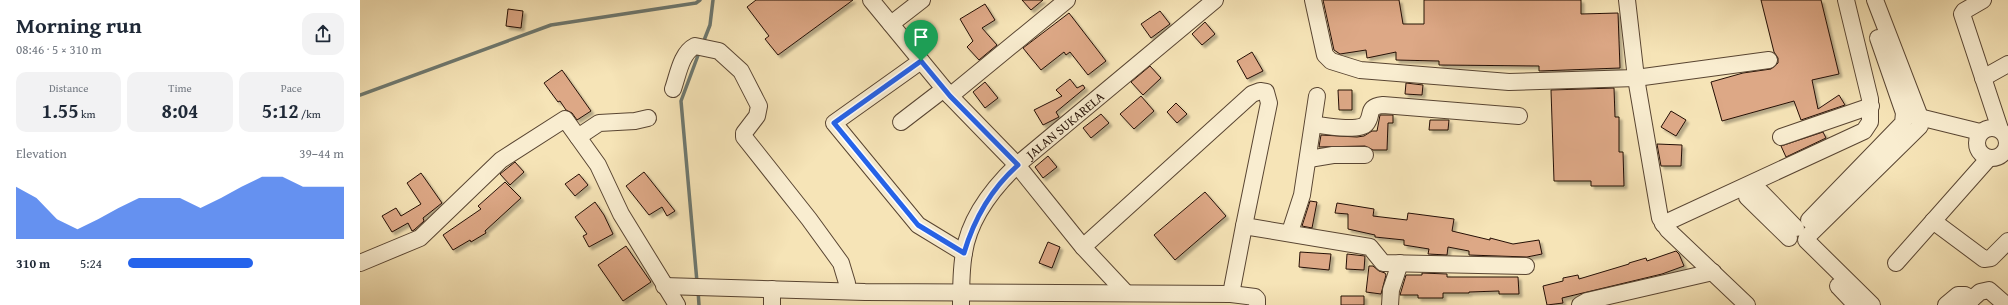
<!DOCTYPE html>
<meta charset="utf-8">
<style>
:root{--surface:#fff;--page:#f2f2f3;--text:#1f2937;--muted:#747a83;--accent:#2563eb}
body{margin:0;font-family:"Gentium Book Plus",serif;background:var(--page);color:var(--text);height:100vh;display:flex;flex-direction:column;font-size:15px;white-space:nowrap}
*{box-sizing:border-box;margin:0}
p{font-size:13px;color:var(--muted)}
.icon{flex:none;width:22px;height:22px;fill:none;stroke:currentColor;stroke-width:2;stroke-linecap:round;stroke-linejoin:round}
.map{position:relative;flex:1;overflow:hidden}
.sheet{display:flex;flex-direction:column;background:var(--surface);width:360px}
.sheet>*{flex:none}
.pin{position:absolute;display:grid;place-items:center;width:34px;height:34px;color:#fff;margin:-41px -17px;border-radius:50% 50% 50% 0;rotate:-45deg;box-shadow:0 0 4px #0007}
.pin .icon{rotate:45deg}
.round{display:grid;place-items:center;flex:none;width:42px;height:42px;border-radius:12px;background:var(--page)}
.overview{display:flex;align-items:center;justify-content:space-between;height:68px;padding:0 16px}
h1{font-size:22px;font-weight:600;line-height:30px}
.stats{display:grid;grid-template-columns:repeat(3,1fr);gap:6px;height:68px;padding:4px 16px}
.stats div{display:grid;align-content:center;border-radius:10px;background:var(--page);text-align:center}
.stats b{font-size:20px;font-weight:600}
.stats small{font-size:11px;font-weight:400}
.stats p{font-size:11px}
.chart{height:112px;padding:8px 16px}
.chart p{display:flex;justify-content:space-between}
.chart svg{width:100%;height:72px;margin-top:4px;fill:var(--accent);opacity:.7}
ul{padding:0 16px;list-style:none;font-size:13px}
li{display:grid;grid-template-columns:64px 48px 1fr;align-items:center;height:30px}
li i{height:10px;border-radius:5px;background:var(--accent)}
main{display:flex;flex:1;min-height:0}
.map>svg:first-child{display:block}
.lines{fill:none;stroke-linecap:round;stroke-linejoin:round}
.stream{stroke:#6e786f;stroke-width:3.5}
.building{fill:#dda886;stroke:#251005;filter:url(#shadow)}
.minor-casing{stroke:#594532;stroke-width:18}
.minor{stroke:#f9edd0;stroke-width:16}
.route-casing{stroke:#fff;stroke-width:8}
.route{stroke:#2563eb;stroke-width:5}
.labels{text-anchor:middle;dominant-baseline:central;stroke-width:4;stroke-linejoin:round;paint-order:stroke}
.street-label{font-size:13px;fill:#251005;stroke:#f9edd0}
</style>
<main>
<section class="sheet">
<div class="overview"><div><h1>Morning run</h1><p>08:46 · 5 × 310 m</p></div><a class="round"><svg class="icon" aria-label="share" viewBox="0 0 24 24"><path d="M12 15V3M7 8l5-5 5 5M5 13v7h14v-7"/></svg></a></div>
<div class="stats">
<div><p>Distance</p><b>1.55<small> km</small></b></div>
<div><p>Time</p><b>8:04</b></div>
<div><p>Pace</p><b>5:12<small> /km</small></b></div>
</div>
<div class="chart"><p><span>Elevation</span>39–44 m</p>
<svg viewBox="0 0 160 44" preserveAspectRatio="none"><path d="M0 44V12L10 19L20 32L30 38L40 32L50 25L60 19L70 19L80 19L90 25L100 19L110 12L120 6L130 6L140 12L150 12L160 12V44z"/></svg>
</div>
<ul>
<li><b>310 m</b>5:24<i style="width:58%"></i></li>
</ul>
</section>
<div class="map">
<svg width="1648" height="305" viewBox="0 0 1648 305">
<defs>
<filter id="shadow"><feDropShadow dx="3" dy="3" stdDeviation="1" flood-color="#0004"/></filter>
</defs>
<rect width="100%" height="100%" fill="#f6e4b7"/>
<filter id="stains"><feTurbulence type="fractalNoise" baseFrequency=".005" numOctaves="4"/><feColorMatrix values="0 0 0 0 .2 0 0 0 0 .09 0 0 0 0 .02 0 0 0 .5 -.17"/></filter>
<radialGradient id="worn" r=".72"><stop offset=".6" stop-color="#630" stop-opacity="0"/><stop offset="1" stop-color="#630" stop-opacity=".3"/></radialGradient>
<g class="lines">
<path class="stream" d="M343,43L350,25L353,0
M0,95L191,25L336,3L340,0
M337,282L321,101L340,50
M338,290L339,305"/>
</g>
<path class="building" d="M396,0H493L418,55L405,39L409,36L387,7Z
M662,0H683L671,10Z
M963,0H1039L1043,24H1064V0H1221V14L1258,13L1260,68L1179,71V66L1079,65V61L1036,60V52L1007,58L1006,50L980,54L974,50Z
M1401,0H1461L1479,74L1452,80L1458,109L1479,95L1485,105L1441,120L1434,101L1362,121L1351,82L1383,73L1411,69L1418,63V58L1414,52Z
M625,4L635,20L622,28L637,45L619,60L607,47L613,41L600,19Z
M148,9L163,11L161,28L146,26Z
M800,11L810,24L791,38L781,24Z
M709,13L746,61L728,75L710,52L706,55L704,52L681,70L663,48Z
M845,22L855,34L842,45L832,34Z
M892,52L903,71L887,79L877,61Z
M790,66L801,78L783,95L771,82Z
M202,70L231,111L217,120L212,113L206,110L200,101L198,102L184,83Z
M710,79L717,88L723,85L725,88L696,112L699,117L683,125L674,110L702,96L696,90Z
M625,82L638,98L625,108L613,92Z
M1046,83L1063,85L1062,95L1045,94Z
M1254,88L1255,117H1259V152H1263L1264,186H1231V181H1194L1191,90Z
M978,90H992V110H979Z
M781,96L794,111L774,129L760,114Z
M816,103L827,114L817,123L807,112Z
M1311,111L1326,120L1316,136L1301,127Z
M741,114L749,123L731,138L723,128Z
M1020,115H1033V123H1028L1027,150H1013L1005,146L959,147L961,135L997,137L1004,136L1012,131H1017Z
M1070,120H1089L1088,130H1069Z
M1463,132L1466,138L1426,157L1421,146Z
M1297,144L1322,145L1321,166H1301Z
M688,156L697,167L683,178L675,167Z
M155,162L164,172L150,185L140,174Z
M284,172L315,211L307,216L302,207L289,215L266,186Z
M61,173L82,203L63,218L64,221L54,230L52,231L48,223L32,232L22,216L36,208L41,216L61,204L47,183Z
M219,174L228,185L215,196L205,184Z
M145,182L161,198L125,231L126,233L111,242L110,240L93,250L83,235L121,209L118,206Z
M845,192L866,216L815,260L794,235Z
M950,201L957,202L952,228L942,226Z
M235,202L244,215L253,234L229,247L223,236L227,234L215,217Z
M977,203L1014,209L1013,216L1047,220L1048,213L1094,219L1092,231L1130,240V238L1153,244L1179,240L1182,254L1167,257L1109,255V251L1088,247L1087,255L1068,254L1069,249L1044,245V240L1015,237V235L988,229V214L975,213Z
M688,242L700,247L692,268L679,263Z
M266,246L291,282L263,301L238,265Z
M1316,251L1319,254L1324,266L1302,274L1202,298L1203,303L1187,305L1183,286L1203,281V278L1218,275L1219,279L1269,264V263L1286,258L1287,261Z
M940,252L971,254L969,270L939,267Z
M987,254L1005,256L1004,270L986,269Z
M1009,266H1013L1019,271L1025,273L1026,275L1021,294L1006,292Z
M1062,273L1087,274V277H1158L1159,294H1139V291L1109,292V293H1083V298H1058V295H1040L1046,275H1062Z
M981,296H1004V305H981Z"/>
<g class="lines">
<g class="minor-casing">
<g id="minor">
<path d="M511,0L590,96L657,165L723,247L766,293"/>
<path d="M953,0L965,55L971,61L1000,70L1149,82L1276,78L1409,60"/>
<path d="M1267,0L1276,78L1300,218L1308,230L1387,305"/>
<path d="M1623,0L1604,11L1602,14L1640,129"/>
<path d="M531,24L562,0"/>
<path d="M561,61L474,123L558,225L604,253"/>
<path d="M1623,78L1648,64"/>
<path d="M313,89C318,75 321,53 335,46L359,51L381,71L399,106L397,116L384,133V137L449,219L481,263L487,283V291"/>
<path d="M590,96L707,0"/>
<path d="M1551,115L1620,132"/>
<path d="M541,122L584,89"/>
<path d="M953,124C964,126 999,132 1006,124C1014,115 1005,107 1023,105L1159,116"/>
<circle cx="1632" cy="143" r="15"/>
<path d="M218,137L239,123L275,121L288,118"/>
<path d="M1421,137L1511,106"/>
<path d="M949,159L973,155H1005"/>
<path d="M1449,220L1543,123L1544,113L1518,38"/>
<path d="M1573,221L1624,259L1631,258L1648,241"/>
<path d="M1303,224L1504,131L1510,122V99L1486,0"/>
<path d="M930,232L942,195L957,96"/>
<path d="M1447,237L1560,126V117L1515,0"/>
<path d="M1429,238L1387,197V191L1392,189H1398L1436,228"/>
<path d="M1446,240L1512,305"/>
<path d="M723,247L892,94L900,91L906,92L909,103L884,226"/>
<path d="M0,263L60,238L141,160L205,119L238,165L261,214L317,305"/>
<path d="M1536,263L1629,158"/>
<path d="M304,286L505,292L871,294L895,297L897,299V305"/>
<path d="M1478,286L1496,305"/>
<path d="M871,294L884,226L1010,247L1023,263L1166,266"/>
<path d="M412,305V289"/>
<path id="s1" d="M601,305C601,288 601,269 604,253C609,219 633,188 657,165L855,0"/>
<path d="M1030,305L1031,290L1040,263"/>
<path d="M1220,305L1227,301L1353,272"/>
<path d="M1586,305L1598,295H1605L1612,299"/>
<path d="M1605,305L1620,292L1629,290L1646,305"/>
</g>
</g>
<use href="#minor" class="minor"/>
</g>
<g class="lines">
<g class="route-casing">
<path id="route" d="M561,61L590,96L658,165C631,189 614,219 604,253L558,225L474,123Z"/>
</g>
<use href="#route" class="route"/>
</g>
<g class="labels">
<g class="street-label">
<text stroke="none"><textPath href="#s1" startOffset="219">JALAN SUKARELA</textPath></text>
</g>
</g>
<rect width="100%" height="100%" filter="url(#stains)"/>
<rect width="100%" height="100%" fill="url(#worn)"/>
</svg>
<div class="pin" style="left:561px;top:61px;background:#1e9e55"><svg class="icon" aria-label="arrive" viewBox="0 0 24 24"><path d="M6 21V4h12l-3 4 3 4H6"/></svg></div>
</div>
</main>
